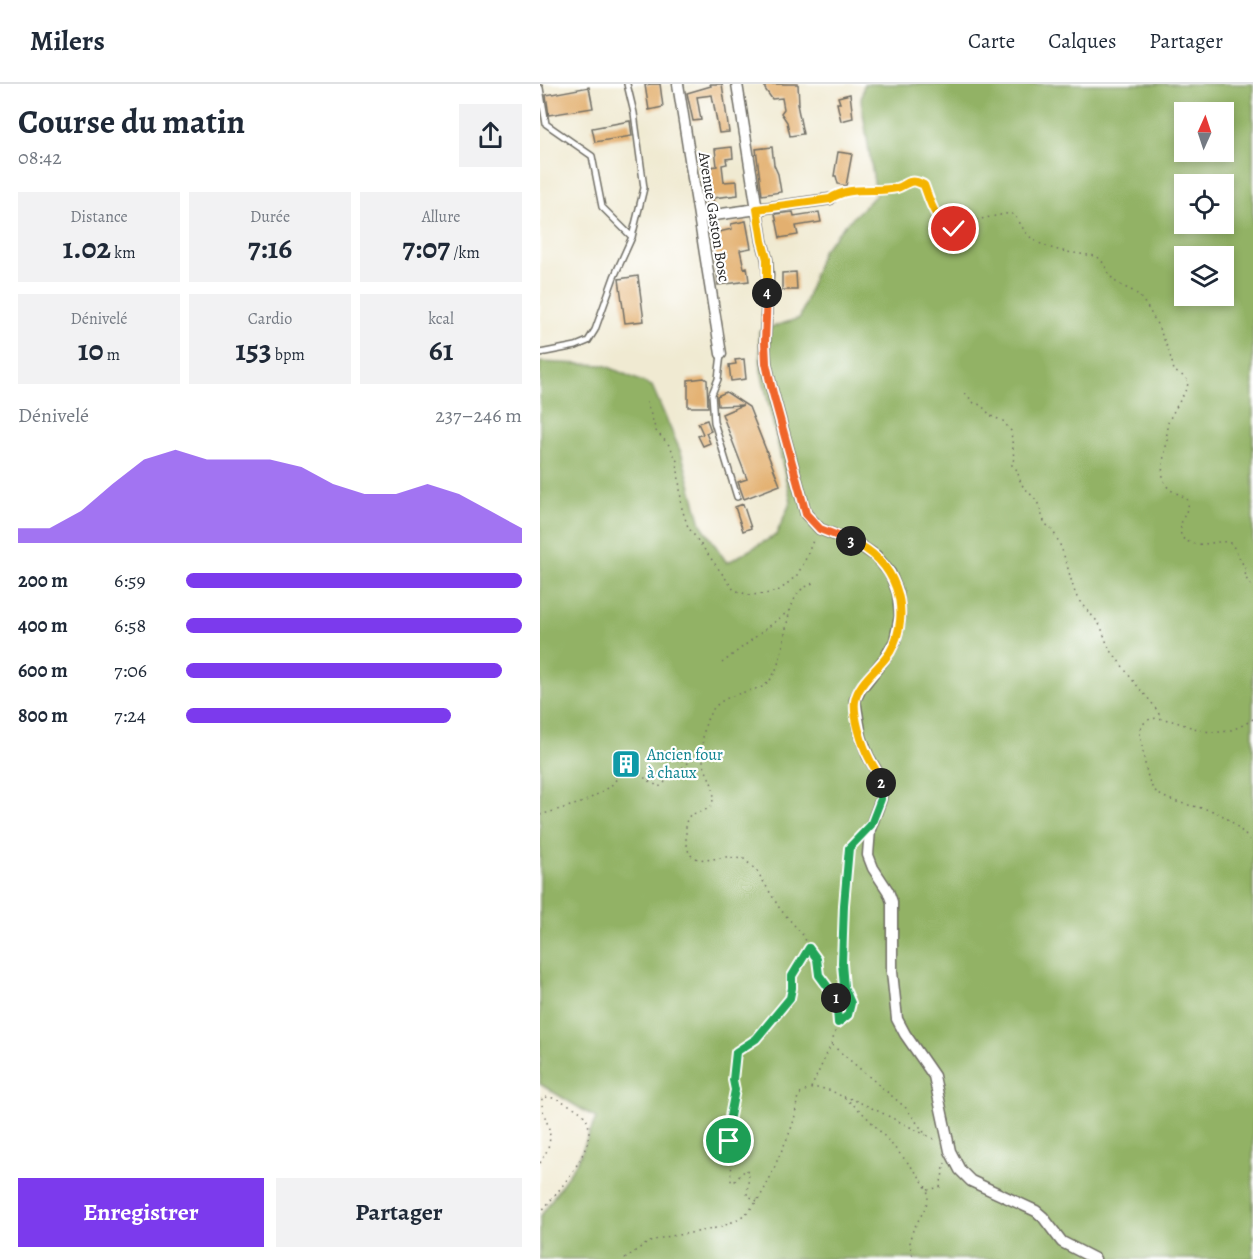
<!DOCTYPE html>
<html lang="fr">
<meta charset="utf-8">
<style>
:root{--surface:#fff;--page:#f2f2f3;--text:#1f2937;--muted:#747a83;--line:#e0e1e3;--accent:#7c3aed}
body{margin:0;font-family:Alegreya,serif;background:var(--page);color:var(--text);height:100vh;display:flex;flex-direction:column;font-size:22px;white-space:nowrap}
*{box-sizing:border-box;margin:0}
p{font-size:20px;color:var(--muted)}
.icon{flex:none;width:33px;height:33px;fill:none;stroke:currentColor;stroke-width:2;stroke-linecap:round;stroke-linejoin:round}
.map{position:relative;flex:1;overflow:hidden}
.side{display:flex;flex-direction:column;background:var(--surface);width:540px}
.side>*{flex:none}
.needle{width:39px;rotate:3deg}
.buttons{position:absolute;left:634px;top:18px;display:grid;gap:12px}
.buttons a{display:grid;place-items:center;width:60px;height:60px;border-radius:0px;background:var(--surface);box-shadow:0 3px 9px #0003;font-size:30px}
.pin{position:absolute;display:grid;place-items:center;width:51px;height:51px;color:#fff;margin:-26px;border:3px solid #fff;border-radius:50%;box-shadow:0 2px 6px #0007}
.km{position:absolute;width:30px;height:30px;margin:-15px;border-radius:50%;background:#222;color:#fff;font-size:16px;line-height:30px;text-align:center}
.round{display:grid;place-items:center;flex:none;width:63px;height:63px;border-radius:0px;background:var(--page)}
.headline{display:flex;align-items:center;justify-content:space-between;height:102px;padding:0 18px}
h1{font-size:33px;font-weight:700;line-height:45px}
.metrics{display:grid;grid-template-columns:repeat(3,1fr);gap:9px;height:102px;padding:6px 18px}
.metrics div{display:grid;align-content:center;border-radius:0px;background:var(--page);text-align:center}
.metrics b{font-size:30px;font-weight:700}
.metrics small{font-size:16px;font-weight:400}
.metrics p{font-size:16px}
.chart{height:168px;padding:12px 18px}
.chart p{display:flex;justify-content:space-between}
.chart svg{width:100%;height:108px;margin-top:6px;fill:var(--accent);opacity:.7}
.action{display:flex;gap:12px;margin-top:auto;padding:12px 18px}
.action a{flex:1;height:69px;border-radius:0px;background:var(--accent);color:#fff;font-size:24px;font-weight:700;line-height:69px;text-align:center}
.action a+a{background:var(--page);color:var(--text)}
ul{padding:0 18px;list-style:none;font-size:20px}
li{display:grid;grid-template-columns:96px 72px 1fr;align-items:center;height:45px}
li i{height:15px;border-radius:8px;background:var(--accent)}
header{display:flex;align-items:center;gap:36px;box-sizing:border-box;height:84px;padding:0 30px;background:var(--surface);border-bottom:2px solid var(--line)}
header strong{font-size:28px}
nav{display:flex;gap:33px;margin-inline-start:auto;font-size:21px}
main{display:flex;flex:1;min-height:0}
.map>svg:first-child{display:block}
.forest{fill:#92b265;stroke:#5e6e48;stroke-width:1.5;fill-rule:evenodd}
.building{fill:#e3b070}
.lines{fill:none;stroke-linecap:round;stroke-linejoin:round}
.lane-casing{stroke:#706e65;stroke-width:8}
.street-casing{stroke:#706e65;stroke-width:13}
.path{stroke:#706e65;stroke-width:1.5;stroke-dasharray:1.5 4.5;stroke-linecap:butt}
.lane{stroke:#fff;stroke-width:5}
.street{stroke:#fff;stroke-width:10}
.split-1-casing{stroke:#fff;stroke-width:12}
.split-2-casing{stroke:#fff;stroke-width:12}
.split-3-casing{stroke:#fff;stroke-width:12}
.split-4-casing{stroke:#fff;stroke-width:12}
.split-5-casing{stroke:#fff;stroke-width:12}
.split-1{stroke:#22a559;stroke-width:8}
.split-2{stroke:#22a559;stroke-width:8}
.split-3{stroke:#f5b400;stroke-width:8}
.split-4{stroke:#f0652b;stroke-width:8}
.split-5{stroke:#f5b400;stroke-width:8}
.labels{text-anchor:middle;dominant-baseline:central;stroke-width:4.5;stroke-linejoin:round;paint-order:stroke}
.street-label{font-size:16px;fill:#2b2b2b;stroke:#fff}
.culture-label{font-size:16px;fill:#0d838f;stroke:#fff;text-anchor:start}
</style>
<header>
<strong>Milers</strong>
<nav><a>Carte</a><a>Calques</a><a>Partager</a></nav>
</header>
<main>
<section class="side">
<div class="headline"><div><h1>Course du matin</h1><p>08:42</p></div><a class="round"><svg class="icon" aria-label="share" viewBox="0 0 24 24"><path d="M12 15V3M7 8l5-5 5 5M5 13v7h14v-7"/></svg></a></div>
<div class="metrics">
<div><p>Distance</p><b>1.02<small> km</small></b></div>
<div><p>Durée</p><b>7:16</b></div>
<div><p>Allure</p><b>7:07<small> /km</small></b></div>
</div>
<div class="metrics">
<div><p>Dénivelé</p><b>10<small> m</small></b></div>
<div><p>Cardio</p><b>153<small> bpm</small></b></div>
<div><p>kcal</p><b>61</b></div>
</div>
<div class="chart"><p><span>Dénivelé</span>237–246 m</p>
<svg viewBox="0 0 160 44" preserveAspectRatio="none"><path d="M0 44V38L10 38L20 31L30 20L40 10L50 6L60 10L70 10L80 10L90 13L100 20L110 24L120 24L130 20L140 24L150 31L160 38V44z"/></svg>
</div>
<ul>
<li><b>200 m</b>6:59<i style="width:100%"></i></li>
<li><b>400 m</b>6:58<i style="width:100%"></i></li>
<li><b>600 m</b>7:06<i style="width:94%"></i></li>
<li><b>800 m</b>7:24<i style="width:79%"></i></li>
</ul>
<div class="action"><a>Enregistrer</a><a>Partager</a></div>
</section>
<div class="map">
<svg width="713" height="1175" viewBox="0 0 713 1175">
<rect width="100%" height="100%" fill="#fff"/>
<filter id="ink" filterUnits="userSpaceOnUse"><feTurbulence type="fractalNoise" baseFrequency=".0167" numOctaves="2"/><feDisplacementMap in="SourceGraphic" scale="12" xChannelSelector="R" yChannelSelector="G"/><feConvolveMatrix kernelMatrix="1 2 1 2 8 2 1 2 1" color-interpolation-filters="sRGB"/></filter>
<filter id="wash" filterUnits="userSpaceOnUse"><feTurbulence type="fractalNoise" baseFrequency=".008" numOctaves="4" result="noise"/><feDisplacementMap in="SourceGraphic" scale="24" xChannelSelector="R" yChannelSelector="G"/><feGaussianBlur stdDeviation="1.35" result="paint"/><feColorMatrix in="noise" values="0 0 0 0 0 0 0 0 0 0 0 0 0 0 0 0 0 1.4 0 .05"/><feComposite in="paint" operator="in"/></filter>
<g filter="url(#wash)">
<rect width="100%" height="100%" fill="#f0ead2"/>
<path class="forest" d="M324,0H713V1175H0V1133L38,1076L56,1034L0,1000V278L64,281L112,302L142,371L161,440L187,479L236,451L251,417L221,287L219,247L260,234L282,167L305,141L336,111L321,16ZM645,28H684V68H645ZM645,100H684V140H645ZM645,172H684V212H645Z"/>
<g id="blocks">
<path class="building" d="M111,0H120L123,23L109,26L105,1Z
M170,0H182L189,48L179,49L172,11L157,13L161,36L153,37L147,9L171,2Z
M225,0H258L259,20H257L263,50L250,52L247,38L241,29L244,25L242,14L232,15L225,5Z
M49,3L53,24L9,31L6,11Z
M310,10L313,34L301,37L297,19H300L298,13Z
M90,37L92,52L55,58L52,44Z
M192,63L193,74L186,75L187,80L182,81L184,98L197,97L198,111L173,114L174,123L171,124L166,120L161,84L177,82L175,65Z
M232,63L234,81L238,90L241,108L222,111L216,65Z
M298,68L312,70L306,102L298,100L296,92H294Z
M253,128L254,132L279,128L281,138L256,142L258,151L240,154L235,130Z
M206,137L211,164L200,166L204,184L207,183L209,197L178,201L176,171H174L170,150L192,145L191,140Z
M256,188L257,206H242V189Z
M98,192L104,237L85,239L79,195Z
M204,275L206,295L191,297L189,281L196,280L195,276Z
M164,294L167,296L168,323H148V296Z
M186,308L209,323L240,401L204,415L198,398L207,395L182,330L203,321L178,322L177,312Z
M167,336L171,347L166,349L170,359L163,362L158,352L163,350L158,339Z
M203,420L211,444L203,447L195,423Z"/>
</g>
</g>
<g filter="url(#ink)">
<use href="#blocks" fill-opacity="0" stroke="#706e65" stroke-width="1.5"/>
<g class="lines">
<g class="lane-casing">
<path id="lane" d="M0,4L6,40L52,72L62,123L92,153
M0,269L36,262L48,257L55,246L74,193L92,153L104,104L94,29L87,0
M181,270L178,295L172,310L174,338L197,413"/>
</g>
<g class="street-casing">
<path id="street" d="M138,0L181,270
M197,0L222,157L227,175L228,191L225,258L226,279L231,302L266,430L280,445L318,460L336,472L350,489L358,509L360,532L355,557L345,574L320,606L315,616L321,653L328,672L339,691L342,705L341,715L330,745L328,771L333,784L348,807L352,818V888L357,935L365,950L394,992L410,1067L420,1086L431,1097L496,1127L503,1133L522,1158L555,1175
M160,133L290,115"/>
</g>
<path class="path" d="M299,110L316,106L360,104L371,98H378L384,101L393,126L406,142L414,145H421L436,136L470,129C479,133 481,144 488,151C504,167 534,169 556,172C566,178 567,191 576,198C582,203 591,205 597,210C611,223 631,267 634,287C639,290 646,292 648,298C649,304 631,330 628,339C626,345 627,351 627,357C625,371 619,385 625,399C630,410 643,409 649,418C646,434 639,433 641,453C660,469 678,452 692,460L706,486L705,493L713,504
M425,309L434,319L441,321L451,332L463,337L471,347L474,375L471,380L477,386L481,400L497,417L505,440C522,449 529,494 536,511C541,522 552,530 559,540C565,549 565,560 572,568C579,577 585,586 591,594C602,609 613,617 621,634
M107,318L116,347L130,362L137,377L142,425L148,443L194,506L209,511L225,510L240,506L257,491L264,479L274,454
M182,579L250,526
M713,635C701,643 688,649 673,648C650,648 604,616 600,650C603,665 605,688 611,701C620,720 660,721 678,729C692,736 703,748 713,760
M0,731L44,718L70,703L83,687L92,686L119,703L154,674L162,675
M299,939L308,931L311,919L304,903L302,879L304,821L309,764L318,755
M292,961L366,1024L386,1051L396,1056
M271,1004L291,961L298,939L296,912L280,891L277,875L262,850L240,825L217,787L204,775L186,773L166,776L155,774L149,770L146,756V738L150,731L170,724C180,704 167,696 163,677C161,665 163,647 167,636C175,615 192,612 211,606C214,605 221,604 224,602C248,584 241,530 259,508C262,504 270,501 274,498
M304,1013C311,1012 373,1045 386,1051
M0,1079C22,1046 0,1038 2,1014C13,1011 23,1018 33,1023C77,1045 18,1107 0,1129
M388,1106L400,1103L405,1079
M217,1117L207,1111L209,1089L206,1085L195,1097L191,1098L192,1070L188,1043L195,1006L193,996L196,968L216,955L250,914L252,904V892L268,866
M85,1175C114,1151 122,1154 157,1148C207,1140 219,1122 237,1077C242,1065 249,1052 253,1039C256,1030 256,1021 258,1012C289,983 334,1041 353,1062C364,1075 380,1090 387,1106C393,1122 371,1141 370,1157C370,1163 372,1169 373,1175"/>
<use href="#lane" class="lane"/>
<use href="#street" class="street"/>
</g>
</g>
<g class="lines" filter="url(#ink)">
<g class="split-1-casing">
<path id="split-1" d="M189,1057L188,1043L195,1006L193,996L196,968L216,955L250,914L252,904V892L269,864L277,875L279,891L296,914"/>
</g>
<g class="split-2-casing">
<path id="split-2" d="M296,914L298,939L308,931L311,919L304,903L302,879L304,821L309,764L331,741L341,715V699"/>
</g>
<g class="split-3-casing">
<path id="split-3" d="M311,457C355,475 374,526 350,568C340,584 318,598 315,617C313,631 322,661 329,674C333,683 339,689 341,699"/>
</g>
<g class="split-4-casing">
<path id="split-4" d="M227,209L225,258L226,279L231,302L266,430L280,445L311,457"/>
</g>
<g class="split-5-casing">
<path id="split-5" d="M227,209V175L222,157L217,125L290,115C309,101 335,109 357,104C362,103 366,99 370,98C375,96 380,99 384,101C391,120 394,136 414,145"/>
</g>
<use href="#split-1" class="split-1"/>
<use href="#split-2" class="split-2"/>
<use href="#split-3" class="split-3"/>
<use href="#split-4" class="split-4"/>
<use href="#split-5" class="split-5"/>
</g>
<defs>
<g id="building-square" transform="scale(1.5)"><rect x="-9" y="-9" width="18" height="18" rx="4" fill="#0f9aa8" stroke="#fff"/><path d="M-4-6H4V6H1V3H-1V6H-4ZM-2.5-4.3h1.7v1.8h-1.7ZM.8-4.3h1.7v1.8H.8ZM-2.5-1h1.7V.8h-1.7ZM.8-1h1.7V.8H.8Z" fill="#fff"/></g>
</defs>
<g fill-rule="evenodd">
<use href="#building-square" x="86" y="680"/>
</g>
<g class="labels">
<g class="street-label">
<text transform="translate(174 133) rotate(81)">Avenue Gaston Bosc</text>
</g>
<g class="culture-label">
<text x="107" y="671">Ancien four<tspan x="107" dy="18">à chaux</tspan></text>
</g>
</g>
</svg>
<div class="buttons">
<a><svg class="needle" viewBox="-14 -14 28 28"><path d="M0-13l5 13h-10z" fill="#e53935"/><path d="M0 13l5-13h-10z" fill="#747a83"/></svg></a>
<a><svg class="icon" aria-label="locate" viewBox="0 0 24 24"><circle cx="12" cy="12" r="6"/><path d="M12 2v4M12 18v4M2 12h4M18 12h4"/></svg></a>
<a><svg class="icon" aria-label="layers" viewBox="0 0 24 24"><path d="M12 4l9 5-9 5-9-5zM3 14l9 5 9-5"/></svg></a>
</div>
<div class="pin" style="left:189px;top:1057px;background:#1e9e55"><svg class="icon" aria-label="arrive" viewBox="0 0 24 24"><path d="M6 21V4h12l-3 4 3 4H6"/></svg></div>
<div class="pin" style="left:414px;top:145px;background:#d93025"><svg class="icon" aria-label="check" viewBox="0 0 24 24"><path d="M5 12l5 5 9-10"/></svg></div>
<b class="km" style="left:296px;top:914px">1</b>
<b class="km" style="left:341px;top:699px">2</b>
<b class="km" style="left:311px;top:457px">3</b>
<b class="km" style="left:227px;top:209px">4</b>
</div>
</main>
